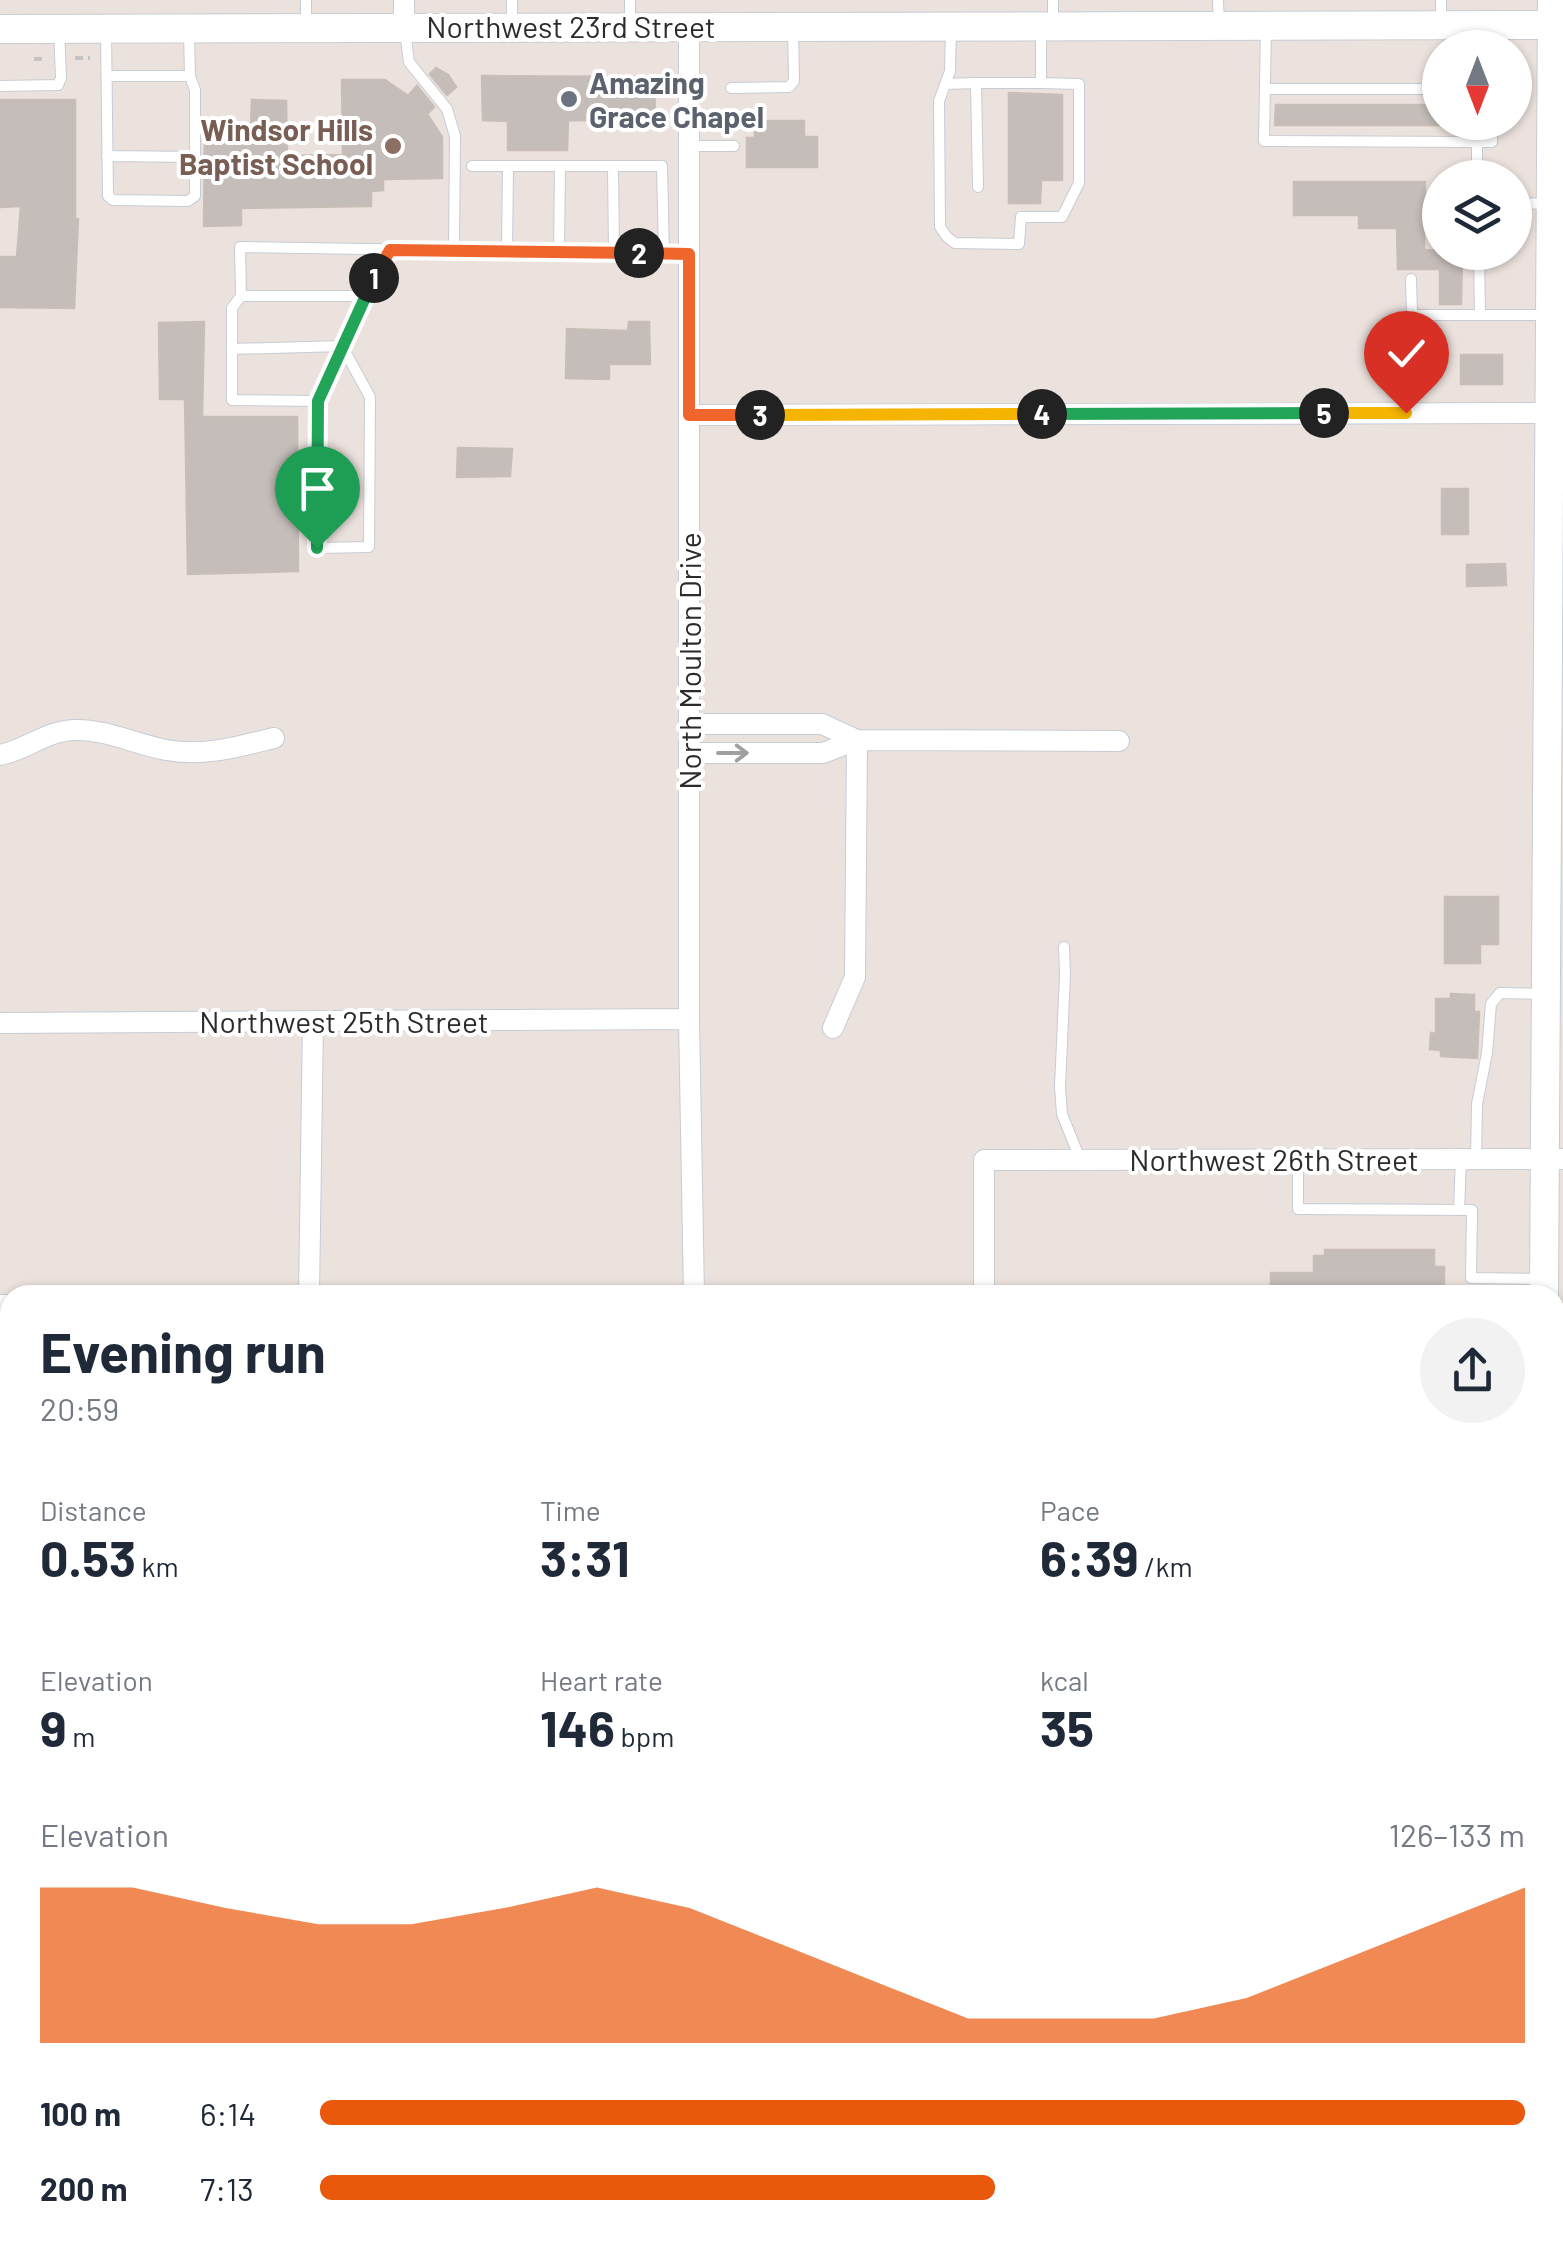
<!DOCTYPE html>
<meta charset="utf-8">
<style>
:root{--surface:#fff;--page:#f2f2f3;--text:#1f2937;--muted:#747a83;--accent:#ea580c}
body{margin:0;font-family:Barlow,sans-serif;background:var(--page);color:var(--text);height:100vh;display:flex;flex-direction:column;font-size:38px;white-space:nowrap}
*{box-sizing:border-box;margin:0}
p{font-size:32px;color:var(--muted)}
.icon{flex:none;width:55px;height:55px;fill:none;stroke:currentColor;stroke-width:2;stroke-linecap:round;stroke-linejoin:round}
.map{position:relative;flex:1;overflow:hidden}
.details{position:absolute;left:0px;top:1285px;width:1565px;height:962px;display:flex;flex-direction:column;background:var(--surface);border-radius:30px 30px 0 0;box-shadow:0 2px 8px #0004}
.details>*{flex:none}
.needle{width:65px;rotate:180deg}
.tools{position:absolute;left:1422px;top:30px;display:grid;gap:20px}
.tools a{display:grid;place-items:center;width:110px;height:110px;border-radius:50%;background:var(--surface);box-shadow:0 2px 8px #0004;font-size:50px}
.pin{position:absolute;display:grid;place-items:center;width:85px;height:85px;color:#fff;margin:-102px -42px;border-radius:50% 50% 50% 0;rotate:-45deg;box-shadow:0 0 10px #0007}
.pin .icon{rotate:45deg}
.km{position:absolute;width:50px;height:50px;margin:-25px;border-radius:50%;background:#222;color:#fff;font-size:28px;line-height:50px;text-align:center}
.round{display:grid;place-items:center;flex:none;width:105px;height:105px;border-radius:52px;background:var(--page)}
.head{display:flex;align-items:center;justify-content:space-between;height:170px;padding:0 40px}
h1{font-size:55px;font-weight:700;line-height:75px}
.figures{display:grid;grid-template-columns:repeat(3,1fr);gap:15px;height:170px;padding:10px 40px}
.figures div{display:grid;align-content:center}
.figures b{font-size:50px;font-weight:700}
.figures small{font-size:28px;font-weight:400}
.figures p{font-size:28px}
.chart{height:280px;padding:20px 40px}
.chart p{display:flex;justify-content:space-between}
.chart svg{width:100%;height:180px;margin-top:10px;fill:var(--accent);opacity:.7}
ul{padding:0 40px;list-style:none;font-size:32px}
li{display:grid;grid-template-columns:160px 120px 1fr;align-items:center;height:75px}
li i{height:25px;border-radius:12px;background:var(--accent)}
.map>svg:first-child{display:block}
.green{fill:#c5e19c}
.building{fill:#c5bdb9;stroke:#c8bdb7;stroke-width:2.5}
.lines{fill:none;stroke-linecap:round;stroke-linejoin:round}
.service-casing{stroke:#c6ccd4;stroke-width:12}
.minor-casing{stroke:#c6ccd4;stroke-width:22}
.secondary-casing{stroke:#c6ccd4;stroke-width:30}
.path{stroke:#c4c4c4;stroke-width:4;stroke-dasharray:8 5;stroke-linecap:butt}
.service{stroke:#fff;stroke-width:10}
.minor{stroke:#fff;stroke-width:20}
.secondary{stroke:#fff;stroke-width:28}
.oneway{stroke:#a0a0a0}
.split-1-casing{stroke:#fff;stroke-width:20}
.split-2-casing{stroke:#fff;stroke-width:20}
.split-3-casing{stroke:#fff;stroke-width:20}
.split-4-casing{stroke:#fff;stroke-width:20}
.split-5-casing{stroke:#fff;stroke-width:20}
.split-6-casing{stroke:#fff;stroke-width:20}
.split-1{stroke:#22a559;stroke-width:12}
.split-2{stroke:#f0652b;stroke-width:12}
.split-3{stroke:#f0652b;stroke-width:12}
.split-4{stroke:#f5b400;stroke-width:12}
.split-5{stroke:#22a559;stroke-width:12}
.split-6{stroke:#f5b400;stroke-width:12}
.worship-dot{fill:#6b7280;stroke:#fff;stroke-width:4}
.education-dot{fill:#8d6e63;stroke:#fff;stroke-width:4}
.labels{text-anchor:middle;dominant-baseline:central;stroke-width:8;stroke-linejoin:round;paint-order:stroke}
.street-label{font-size:30px;fill:#2b2b2b;stroke:#fff}
.worship-label{font-size:30px;font-weight:bold;fill:#5b616d;stroke:#fff;text-anchor:start}
.education-label{font-size:30px;font-weight:bold;fill:#785e54;stroke:#fff;text-anchor:end}
</style>
<div class="map">
<svg width="1563" height="2247" viewBox="0 0 1563 2247">
<rect width="100%" height="100%" fill="#ece2dd"/>
<path class="green" d="M404,2238H784V2247H404Z"/>
<path class="building" d="M436,68L448,75L456,87L447,95L430,74Z
M482,76L654,77L655,121L568,120L567,150H508V121L483,120Z
M342,80H385L408,96L417,86L434,107L427,114L442,137V178L383,179V190L371,191V206L241,208V225L204,226L205,127H251L252,100L286,101L287,156L343,155Z
M1009,93L1062,95V180H1041L1040,203H1009Z
M1,100H75V219H78L74,308L0,307V257H17L21,206L1,207Z
M1276,105H1440V125H1275Z
M766,121H804V137H817V167H747V138H755V123H766Z
M1294,182H1425L1424,250L1462,252L1461,304H1440V269H1398L1397,228H1359V215H1294Z
M204,322L202,417H297L298,571L188,574L185,399H160L159,323Z
M629,322H649L650,364H609V379L566,378L567,329L628,331Z
M1461,355H1502V384H1461Z
M458,448L512,449L510,476L457,477Z
M1442,489H1468V534H1442Z
M1505,564L1506,585L1467,586V565Z
M1445,897H1498V944H1480V963H1445Z
M1451,994L1474,995V1012H1479L1477,1058L1441,1056V1050L1430,1049L1431,1033L1436,1034V999H1451Z
M1325,1250H1434V1267H1444V1286H1432V1295H1271V1273H1314V1256H1325Z"/>
<g class="lines">
<g class="service-casing">
<path id="service" d="M306,0V24
M512,0V25
M630,0V24
M1053,0V24
M1218,0L1219,25
M1441,24V0
M1266,26L1264,141L1477,142V178
M951,27L950,71L939,101L940,227L947,237L955,243L1019,244L1021,217H1062L1079,183V84L1041,83V27
M106,32L108,196L113,200L188,201L195,196V90L190,76L189,33
M405,32L409,62L447,109L455,136L454,250
M107,76H190
M976,83H1041
M945,84L976,83L978,187
M0,86L58,85L61,78L59,29
M731,88L789,87L794,81L793,28
M1265,89H1440
M1477,142H1492L1493,122
M689,146H734
M107,156L195,157
M472,166H662L664,253
M613,166L614,253
M1515,203L1549,204
M389,249L364,296H241L240,247L688,254
M507,251L508,166
M559,252L560,166
M1479,252L1480,315
M1411,279L1412,315H1549
M241,296L232,308V400L318,401L364,296
M232,349L342,346L370,397L369,547L317,548L318,401
M1064,947L1065,975L1060,1087L1062,1114L1080,1159
M1476,1159L1477,1104L1487,1053L1491,1004L1500,993L1544,994
M1298,1160V1209L1472,1210L1471,1278L1543,1279
M1459,1210L1461,1159
M1555,1763H1563
M1555,1813H1563
M1555,2135H1563
M1555,2192H1563
M1468,2247V2238"/>
</g>
<g class="minor-casing">
<path id="minor" d="M404,0V26
M689,26V1019L694,1295
M689,415L1549,413
M689,724H822L857,740
M689,753H823L857,740L1119,741
M0,755C26,750 46,731 74,730C105,729 135,744 166,750C203,757 237,747 274,738
M0,1023L689,1019
M833,1028L855,977L857,740
M309,1295L313,1022
M984,1295V1160L1563,1159
M0,1305H10
M1555,1432H1563
M0,1563H10
M1555,1701H1563
M0,2155H10
M391,2238V2247
M972,2238V2247"/>
</g>
<g class="secondary-casing">
<path id="secondary" d="M0,29L1563,25
M1544,1295L1552,0
M1541,2238V2247"/>
</g>
<path class="path" d="M75,58H90
M34,59H45
M430,2238L546,2239L572,2247
M745,2238V2247
M582,2247L588,2238"/>
<use href="#service" class="service"/>
<use href="#minor" class="minor"/>
<use href="#secondary" class="secondary"/>
</g>
<defs><path id="oneway-shaft" d="M-6 0H5M1.5-3L5.5 0L1.5 3" fill="none" stroke-width="1.6" stroke-linecap="round" stroke-linejoin="round" transform="scale(2.5)"/></defs>
<use class="oneway" href="#oneway-shaft" transform="translate(733 753)"/>
<g class="lines">
<g class="split-1-casing">
<path id="split-1" d="M317,548L318,401L374,278"/>
</g>
<g class="split-2-casing">
<path id="split-2" d="M374,278L390,250L639,253"/>
</g>
<g class="split-3-casing">
<path id="split-3" d="M639,253L689,254V415H760"/>
</g>
<g class="split-4-casing">
<path id="split-4" d="M760,415L1042,414"/>
</g>
<g class="split-5-casing">
<path id="split-5" d="M1042,414L1324,413"/>
</g>
<g class="split-6-casing">
<path id="split-6" d="M1324,413H1406"/>
</g>
<use href="#split-1" class="split-1"/>
<use href="#split-2" class="split-2"/>
<use href="#split-3" class="split-3"/>
<use href="#split-4" class="split-4"/>
<use href="#split-5" class="split-5"/>
<use href="#split-6" class="split-6"/>
</g>
<circle class="worship-dot" cx="569" cy="99" r="10"/>
<circle class="education-dot" cx="393" cy="146" r="10"/>
<g class="labels">
<g class="street-label">
<text x="571" y="26">Northwest 23rd Street</text>
<text transform="translate(689 661) rotate(-90)">North Moulton Drive</text>
<text x="344" y="1021">Northwest 25th Street</text>
<text x="1274" y="1159">Northwest 26th Street</text>
</g>
<g class="worship-label">
<text x="589" y="82">Amazing<tspan x="589" dy="34">Grace Chapel</tspan></text>
</g>
<g class="education-label">
<text x="373" y="129">Windsor Hills<tspan x="373" dy="34">Baptist School</tspan></text>
</g>
</g>
</svg>
<div class="tools">
<a><svg class="needle" viewBox="-14 -14 28 28"><path d="M0-13l5 13h-10z" fill="#e53935"/><path d="M0 13l5-13h-10z" fill="#747a83"/></svg></a>
<a><svg class="icon" aria-label="layers" viewBox="0 0 24 24"><path d="M12 4l9 5-9 5-9-5zM3 14l9 5 9-5"/></svg></a>
</div>
<div class="pin" style="left:317px;top:548px;background:#1e9e55"><svg class="icon" aria-label="arrive" viewBox="0 0 24 24"><path d="M6 21V4h12l-3 4 3 4H6"/></svg></div>
<div class="pin" style="left:1406px;top:413px;background:#d93025"><svg class="icon" aria-label="check" viewBox="0 0 24 24"><path d="M5 12l5 5 9-10"/></svg></div>
<b class="km" style="left:374px;top:278px">1</b>
<b class="km" style="left:639px;top:253px">2</b>
<b class="km" style="left:760px;top:415px">3</b>
<b class="km" style="left:1042px;top:414px">4</b>
<b class="km" style="left:1324px;top:413px">5</b>
<section class="details">
<div class="head"><div><h1>Evening run</h1><p>20:59</p></div><a class="round"><svg class="icon" aria-label="share" viewBox="0 0 24 24"><path d="M12 15V3M7 8l5-5 5 5M5 13v7h14v-7"/></svg></a></div>
<div class="figures">
<div><p>Distance</p><b>0.53<small> km</small></b></div>
<div><p>Time</p><b>3:31</b></div>
<div><p>Pace</p><b>6:39<small> /km</small></b></div>
</div>
<div class="figures">
<div><p>Elevation</p><b>9<small> m</small></b></div>
<div><p>Heart rate</p><b>146<small> bpm</small></b></div>
<div><p>kcal</p><b>35</b></div>
</div>
<div class="chart"><p><span>Elevation</span>126–133 m</p>
<svg viewBox="0 0 160 44" preserveAspectRatio="none"><path d="M0 44V6L10 6L20 11L30 15L40 15L50 11L60 6L70 11L80 20L90 29L100 38L110 38L120 38L130 33L140 24L150 15L160 6V44z"/></svg>
</div>
<ul>
<li><b>100 m</b>6:14<i style="width:100%"></i></li>
<li><b>200 m</b>7:13<i style="width:56%"></i></li>
</ul>
</section>
</div>
